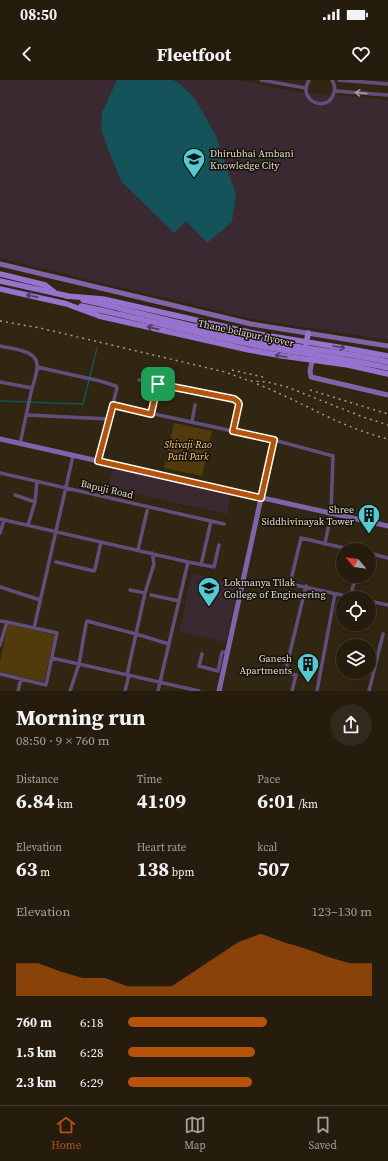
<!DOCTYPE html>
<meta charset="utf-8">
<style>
:root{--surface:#251c0d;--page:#31291b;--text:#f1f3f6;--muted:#a3a19d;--line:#423a2e;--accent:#b45309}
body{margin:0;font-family:"Source Serif 4",serif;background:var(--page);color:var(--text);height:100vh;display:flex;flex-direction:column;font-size:15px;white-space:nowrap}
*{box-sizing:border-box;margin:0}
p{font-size:13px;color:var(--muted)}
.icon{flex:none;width:22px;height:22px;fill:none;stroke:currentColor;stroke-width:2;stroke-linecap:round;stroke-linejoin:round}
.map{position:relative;height:611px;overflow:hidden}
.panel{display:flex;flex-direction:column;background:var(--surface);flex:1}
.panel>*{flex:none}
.needle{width:26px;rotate:299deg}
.fabs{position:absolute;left:336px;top:463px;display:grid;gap:8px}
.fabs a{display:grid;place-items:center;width:40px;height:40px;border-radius:50%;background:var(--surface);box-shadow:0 4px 16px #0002,0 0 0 1px var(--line);font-size:20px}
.pin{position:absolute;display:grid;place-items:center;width:34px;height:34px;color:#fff;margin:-17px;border-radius:8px;box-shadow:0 2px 6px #0006}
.round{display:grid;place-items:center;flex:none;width:42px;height:42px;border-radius:21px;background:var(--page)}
.head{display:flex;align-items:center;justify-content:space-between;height:68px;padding:0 16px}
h1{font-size:22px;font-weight:700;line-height:30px}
.metrics{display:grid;grid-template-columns:repeat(3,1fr);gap:6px;height:68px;padding:4px 16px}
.metrics div{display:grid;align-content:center}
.metrics b{font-size:20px;font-weight:700}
.metrics small{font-size:11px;font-weight:400}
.metrics p{font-size:11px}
.chart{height:112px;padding:8px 16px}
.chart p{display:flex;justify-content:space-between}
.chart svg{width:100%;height:72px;margin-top:4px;fill:var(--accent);opacity:.7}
ul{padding:0 16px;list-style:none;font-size:13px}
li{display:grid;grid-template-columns:64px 48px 1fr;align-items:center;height:30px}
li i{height:10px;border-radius:5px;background:var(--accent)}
.status{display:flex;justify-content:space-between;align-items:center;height:28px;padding:0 20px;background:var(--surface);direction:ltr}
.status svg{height:11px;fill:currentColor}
header{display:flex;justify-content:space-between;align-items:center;height:52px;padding:0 16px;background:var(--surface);font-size:18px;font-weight:700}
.dock{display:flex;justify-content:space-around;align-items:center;height:56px;border-top:1px solid var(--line);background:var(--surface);font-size:11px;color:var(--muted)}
.dock a{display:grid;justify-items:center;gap:2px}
.dock .selected{color:var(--accent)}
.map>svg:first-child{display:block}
.education{fill:#3b2932}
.green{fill:#513a0b}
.water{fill:#14535a}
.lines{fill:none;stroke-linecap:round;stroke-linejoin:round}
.stream{stroke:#14535a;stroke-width:1.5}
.street{stroke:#604f7c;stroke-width:3.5}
.secondary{stroke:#7f64ab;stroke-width:5}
.primary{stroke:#9773d0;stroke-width:5.5}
.rail{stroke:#a39a8a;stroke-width:1.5;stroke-dasharray:2 4;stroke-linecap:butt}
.primary-bridge{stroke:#9773d0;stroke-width:5.5}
.oneway{stroke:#a89ca9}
.oneway2{stroke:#503d61}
.route-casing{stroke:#fff;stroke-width:8}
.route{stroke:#b45309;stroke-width:5}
.labels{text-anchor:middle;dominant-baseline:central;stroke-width:3;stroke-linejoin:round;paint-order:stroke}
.poi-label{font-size:10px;fill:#e2dbce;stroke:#151007;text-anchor:start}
.street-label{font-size:10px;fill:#e2dbce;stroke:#151007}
.park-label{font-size:10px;font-style:italic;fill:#fdd285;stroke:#151007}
</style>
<div class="status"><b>08:50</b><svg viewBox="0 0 49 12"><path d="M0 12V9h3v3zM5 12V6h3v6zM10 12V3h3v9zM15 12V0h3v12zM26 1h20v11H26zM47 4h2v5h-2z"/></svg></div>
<header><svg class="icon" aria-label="back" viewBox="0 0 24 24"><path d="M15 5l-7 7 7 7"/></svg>Fleetfoot<svg class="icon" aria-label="heart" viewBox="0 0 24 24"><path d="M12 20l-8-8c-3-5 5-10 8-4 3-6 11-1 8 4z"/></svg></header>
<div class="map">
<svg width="388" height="611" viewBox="0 0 388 611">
<rect width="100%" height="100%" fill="#312611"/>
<path class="education" d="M0,0H237L299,12L388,20V260L252,239L0,178Z
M113,388L231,413L227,434L108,408Z
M192,494L238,504L226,562L179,552Z"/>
<path class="green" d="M174,343L212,351L202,396L164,388Z
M8,544L55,555L44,602L0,592V581Z"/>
<path class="water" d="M117,0H172L179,3L195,19L215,54L236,114L232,142L207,163L186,141L174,153L122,102L109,72L101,49L102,33Z"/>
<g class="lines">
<path class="stream" d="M0,321L83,324L97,268"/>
<path class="street" d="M261,0L306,8
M309,0C296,22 330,34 334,12C336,8 334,4 332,0
M339,0L388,4
M335,11L388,15
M0,266C12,269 39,270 37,287C37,294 34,302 32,308L0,302
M37,287L100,301L116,306L117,308L98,381
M139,300L158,304
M113,325L274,360L261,418
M151,334L158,304L234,319L238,322L239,324L233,351
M27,335L109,339
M192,342L195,325
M274,360L333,376L331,433L325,464
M20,364L32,308
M0,393L224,444
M15,415L35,422
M0,439L188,482L158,611
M28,445L35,422L37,401
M0,453L4,440
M138,470L148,427
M353,470L301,458L290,504L356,518
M369,473L388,478
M56,482L94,491L95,489L101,462
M188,482L214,487L219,465
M201,485L211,441
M0,507L40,520
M130,510L145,513
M151,515L179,521
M350,517L356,496
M369,521L388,525
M0,541L7,542
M34,548L73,376
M0,565L7,542L57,553L46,605L0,594
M202,574L199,586L218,591L222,572H228
M52,578L199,611
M127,595L145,513L154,484L152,473
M18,611L21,599
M70,611L79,584L86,544L87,541L136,554L169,564
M125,611L129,595
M292,611L296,595L285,593L306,506
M317,611L335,514
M369,611L383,554"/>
<path class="secondary" d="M0,184L251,244L388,266
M313,277L310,291L311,297L388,315
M0,359L388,446
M219,611L261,418"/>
<path class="primary" d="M0,194L45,205L54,212
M0,201L68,216
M0,209L67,224
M66,216L103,219L253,253L350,269L388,276
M83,220L102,224
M64,223L99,236L249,270L283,276L348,285L388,294
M81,226L100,230
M306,265L308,253"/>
<path class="rail" d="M0,241L40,248L225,292L250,301L268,302L287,307L363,337L388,345
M232,290L267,298
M257,304C275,311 291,319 308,327C333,340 360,352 388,359
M310,310L388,334"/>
<path class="primary-bridge" d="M102,224C155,237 208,251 262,261C304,269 347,272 388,282
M100,230C153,242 206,256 259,266C302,274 345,278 388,288"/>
</g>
<defs><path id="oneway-shaft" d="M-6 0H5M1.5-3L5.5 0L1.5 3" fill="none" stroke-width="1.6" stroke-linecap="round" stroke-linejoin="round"/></defs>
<use class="oneway" href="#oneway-shaft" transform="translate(361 13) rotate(-175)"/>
<g class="oneway2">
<use href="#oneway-shaft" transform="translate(32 216) rotate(-167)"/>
<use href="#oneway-shaft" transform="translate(153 248) rotate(-167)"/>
<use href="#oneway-shaft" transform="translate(339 267) rotate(9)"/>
<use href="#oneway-shaft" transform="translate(281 276) rotate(-171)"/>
</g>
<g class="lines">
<g class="route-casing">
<path id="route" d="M158,304L234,319L238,322L239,324L233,351L274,360L261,418L98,381L113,325L151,334Z"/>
</g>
<use href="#route" class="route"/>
</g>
<defs>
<g id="university-pin" transform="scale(1.15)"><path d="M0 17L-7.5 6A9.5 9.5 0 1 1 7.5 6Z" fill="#51ccd2" stroke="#151007"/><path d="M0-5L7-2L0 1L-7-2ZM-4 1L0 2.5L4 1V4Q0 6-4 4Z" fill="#111"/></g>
<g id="building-pin" transform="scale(1.15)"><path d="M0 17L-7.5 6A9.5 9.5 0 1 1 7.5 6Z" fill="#51ccd2" stroke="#151007"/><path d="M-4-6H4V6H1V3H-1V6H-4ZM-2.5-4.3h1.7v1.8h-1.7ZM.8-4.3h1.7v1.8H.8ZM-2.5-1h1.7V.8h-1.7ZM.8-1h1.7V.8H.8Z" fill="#111"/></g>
</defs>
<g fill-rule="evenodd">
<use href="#university-pin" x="194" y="79"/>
<use href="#building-pin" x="369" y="435"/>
<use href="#university-pin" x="209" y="508"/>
<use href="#building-pin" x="308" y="584"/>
</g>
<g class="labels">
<g class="poi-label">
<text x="210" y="73">Dhirubhai Ambani<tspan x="210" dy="12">Knowledge City</tspan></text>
<text x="354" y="429" text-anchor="end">Shree<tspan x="354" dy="12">Siddhivinayak Tower</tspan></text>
<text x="224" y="502">Lokmanya Tilak<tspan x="224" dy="12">College of Engineering</tspan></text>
<text x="292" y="578" text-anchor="end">Ganesh<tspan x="292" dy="12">Apartments</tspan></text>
</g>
<g class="street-label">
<text transform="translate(246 253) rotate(12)">Thane belapur flyover</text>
<text transform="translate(107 409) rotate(13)">Bapuji Road</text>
</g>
<g class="park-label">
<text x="188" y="364">Shivaji Rao<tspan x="188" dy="12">Patil Park</tspan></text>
</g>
</g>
</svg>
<div class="fabs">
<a><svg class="needle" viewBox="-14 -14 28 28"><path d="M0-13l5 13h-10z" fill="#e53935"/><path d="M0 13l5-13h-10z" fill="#a3a19d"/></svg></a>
<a><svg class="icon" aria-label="locate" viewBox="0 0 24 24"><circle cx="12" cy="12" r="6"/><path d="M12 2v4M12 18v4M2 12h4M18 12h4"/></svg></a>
<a><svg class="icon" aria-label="layers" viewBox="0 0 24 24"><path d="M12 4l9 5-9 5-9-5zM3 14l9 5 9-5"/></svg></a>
</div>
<div class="pin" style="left:158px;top:304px;background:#1e9e55"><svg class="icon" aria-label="arrive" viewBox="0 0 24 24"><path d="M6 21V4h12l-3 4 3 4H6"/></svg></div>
</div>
<section class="panel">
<div class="head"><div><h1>Morning run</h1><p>08:50 · 9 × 760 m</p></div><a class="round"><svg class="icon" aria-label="share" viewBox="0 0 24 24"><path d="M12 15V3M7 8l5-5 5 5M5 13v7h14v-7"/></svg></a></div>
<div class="metrics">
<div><p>Distance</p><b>6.84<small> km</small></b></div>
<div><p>Time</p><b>41:09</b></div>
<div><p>Pace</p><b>6:01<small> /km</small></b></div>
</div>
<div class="metrics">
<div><p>Elevation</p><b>63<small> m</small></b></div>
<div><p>Heart rate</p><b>138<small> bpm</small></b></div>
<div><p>kcal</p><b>507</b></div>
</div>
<div class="chart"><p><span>Elevation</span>123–130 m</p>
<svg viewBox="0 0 160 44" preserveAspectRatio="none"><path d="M0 44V24L10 24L20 29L30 33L40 33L50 38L60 38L70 38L80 29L90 20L100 11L110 6L120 11L130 15L140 20L150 24L160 24V44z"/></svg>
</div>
<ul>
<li><b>760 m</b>6:18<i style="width:57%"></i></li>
<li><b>1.5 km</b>6:28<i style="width:52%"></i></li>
<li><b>2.3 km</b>6:29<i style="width:51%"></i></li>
</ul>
</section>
<nav class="dock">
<a class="selected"><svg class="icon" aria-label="home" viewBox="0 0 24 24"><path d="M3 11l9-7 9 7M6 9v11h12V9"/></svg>Home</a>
<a><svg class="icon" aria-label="map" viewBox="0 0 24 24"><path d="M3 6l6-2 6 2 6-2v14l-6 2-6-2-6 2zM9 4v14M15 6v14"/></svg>Map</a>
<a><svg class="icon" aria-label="saved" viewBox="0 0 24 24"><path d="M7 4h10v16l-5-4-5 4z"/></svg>Saved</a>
</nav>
